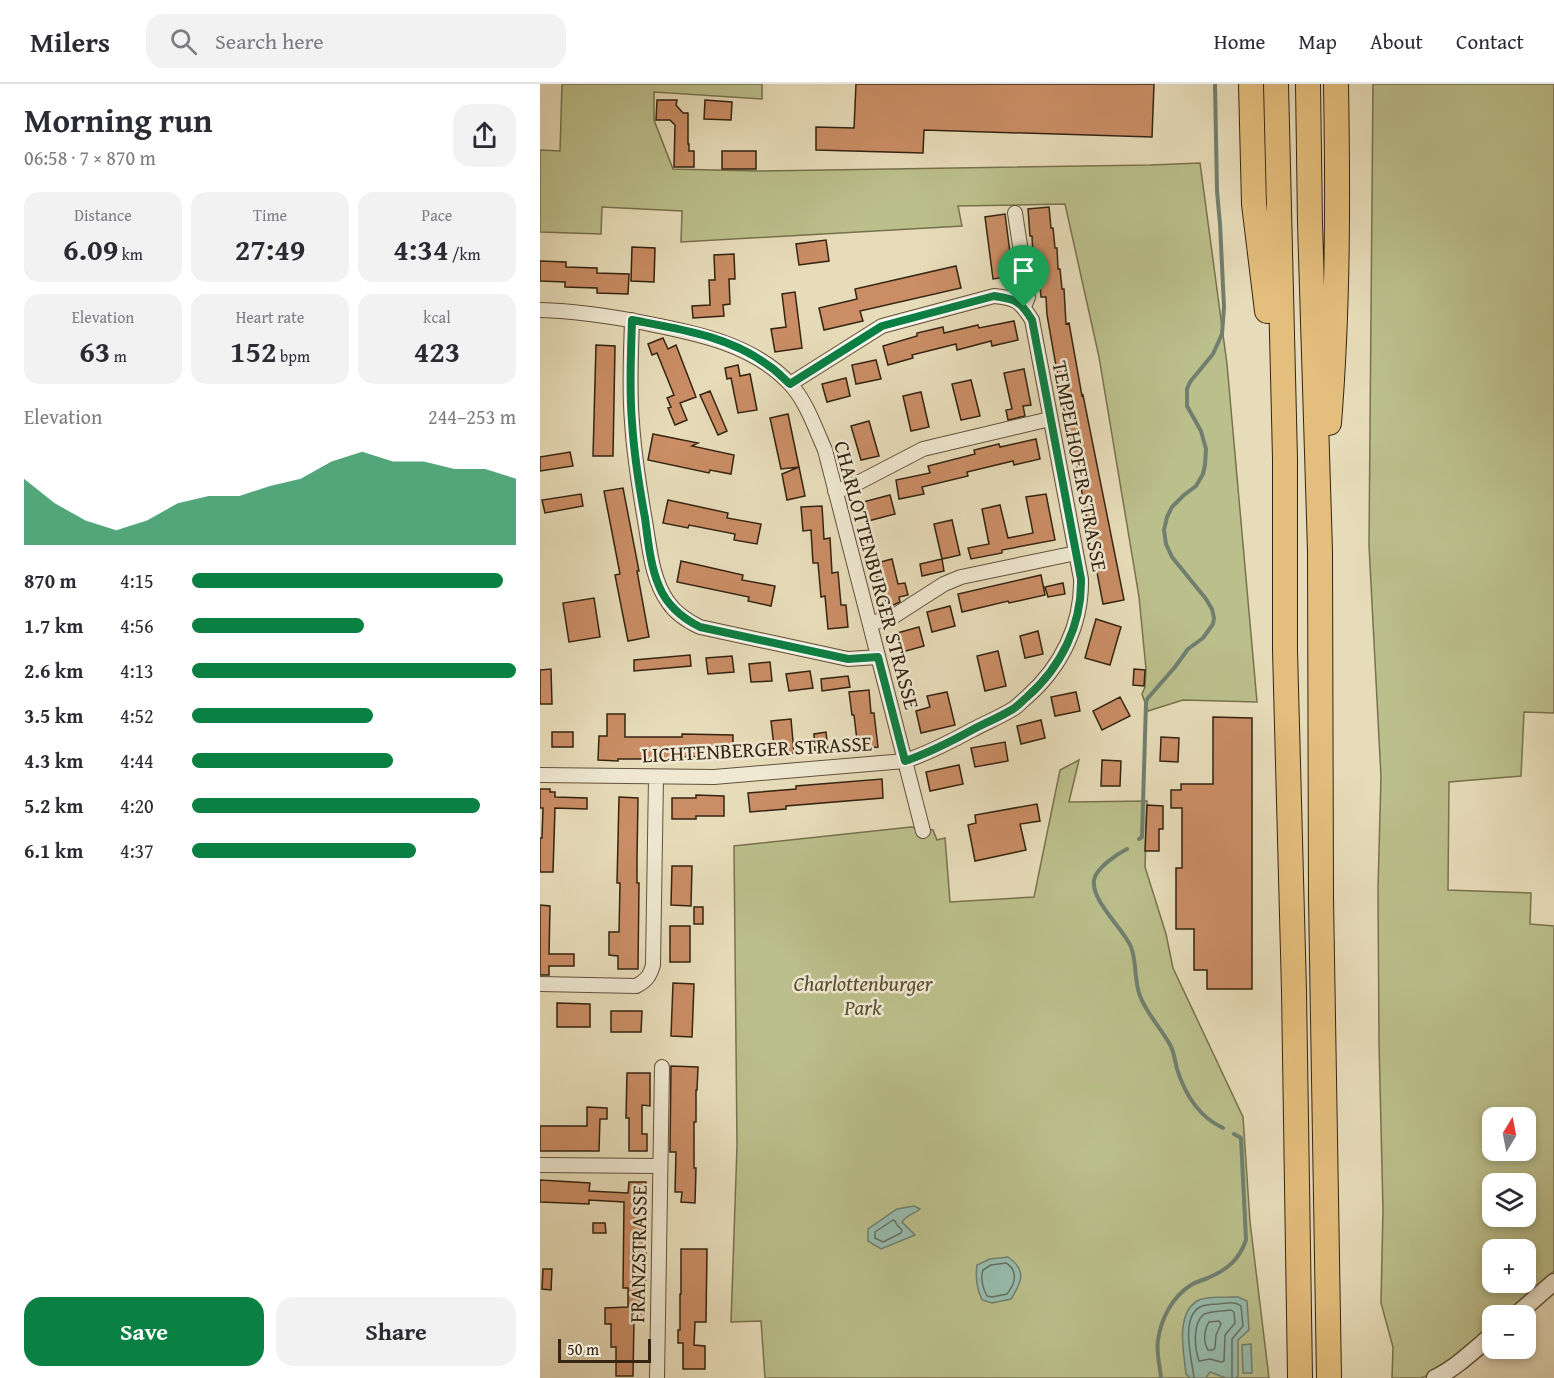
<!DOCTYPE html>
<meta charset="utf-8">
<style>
:root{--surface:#fff;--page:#f2f2f3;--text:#2b2b33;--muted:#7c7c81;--line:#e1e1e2;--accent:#0b8043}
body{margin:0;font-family:"Gentium Book Plus",serif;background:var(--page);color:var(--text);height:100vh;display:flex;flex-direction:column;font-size:22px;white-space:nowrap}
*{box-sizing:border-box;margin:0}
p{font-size:20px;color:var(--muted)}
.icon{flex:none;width:33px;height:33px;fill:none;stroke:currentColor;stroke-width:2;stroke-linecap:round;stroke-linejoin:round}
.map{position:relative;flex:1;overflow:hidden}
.drawer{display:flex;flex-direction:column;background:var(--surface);width:540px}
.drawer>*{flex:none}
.needle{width:39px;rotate:10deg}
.fabs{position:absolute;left:942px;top:1023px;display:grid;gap:12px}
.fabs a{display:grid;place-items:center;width:54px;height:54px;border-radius:12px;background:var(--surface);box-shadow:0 3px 9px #0003;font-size:30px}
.scale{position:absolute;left:18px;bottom:15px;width:93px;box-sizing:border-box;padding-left:6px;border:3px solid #352411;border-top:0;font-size:16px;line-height:21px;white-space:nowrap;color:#352411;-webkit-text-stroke:4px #efe8d2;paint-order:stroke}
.pin{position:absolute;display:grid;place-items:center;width:51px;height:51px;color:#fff;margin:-62px -26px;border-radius:50% 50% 50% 0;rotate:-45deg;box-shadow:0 0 6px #0007}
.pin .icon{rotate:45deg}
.round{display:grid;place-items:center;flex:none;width:63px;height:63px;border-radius:18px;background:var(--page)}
.summary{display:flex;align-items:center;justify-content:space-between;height:102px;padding:0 24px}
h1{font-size:33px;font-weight:700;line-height:45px}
.stats{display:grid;grid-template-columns:repeat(3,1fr);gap:9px;height:102px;padding:6px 24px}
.stats div{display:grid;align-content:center;border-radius:15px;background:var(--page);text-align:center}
.stats b{font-size:30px;font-weight:700}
.stats small{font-size:16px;font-weight:400}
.stats p{font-size:16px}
.chart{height:168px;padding:12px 24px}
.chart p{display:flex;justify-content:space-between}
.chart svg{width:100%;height:108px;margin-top:6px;fill:var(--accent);opacity:.7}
.action{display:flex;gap:12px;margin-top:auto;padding:12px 24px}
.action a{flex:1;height:69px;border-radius:18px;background:var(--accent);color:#fff;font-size:24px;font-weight:700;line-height:69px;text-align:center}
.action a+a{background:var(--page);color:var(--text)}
ul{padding:0 24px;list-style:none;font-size:20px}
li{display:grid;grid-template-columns:96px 72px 1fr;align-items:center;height:45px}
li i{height:15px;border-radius:8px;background:var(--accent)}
header{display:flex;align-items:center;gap:36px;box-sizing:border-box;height:84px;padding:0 30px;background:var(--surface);border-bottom:2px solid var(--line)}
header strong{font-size:28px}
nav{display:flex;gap:33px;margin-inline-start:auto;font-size:21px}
.search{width:420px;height:54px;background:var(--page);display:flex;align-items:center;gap:15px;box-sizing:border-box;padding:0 21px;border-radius:18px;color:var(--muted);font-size:22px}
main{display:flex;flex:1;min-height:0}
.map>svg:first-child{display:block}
.green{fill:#bbbf8b;stroke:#78724e;stroke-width:1.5;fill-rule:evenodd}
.water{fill:#97bcae;stroke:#707f6f;stroke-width:1.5}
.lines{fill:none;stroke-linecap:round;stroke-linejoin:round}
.shore{stroke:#667060;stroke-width:1.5}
.stream{stroke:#707f6f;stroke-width:4}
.building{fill:#ca8d65;stroke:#352411;stroke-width:1.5}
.minor-casing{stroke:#62523b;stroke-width:16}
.tertiary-casing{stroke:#62523b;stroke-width:19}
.motorway-casing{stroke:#352411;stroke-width:26}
.minor{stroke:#efe8d2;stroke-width:14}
.tertiary{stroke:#efe8d2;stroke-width:16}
.motorway{stroke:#e4be7c;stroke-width:24}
.route-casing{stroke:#fff;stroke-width:12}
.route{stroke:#0b8043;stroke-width:8}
.labels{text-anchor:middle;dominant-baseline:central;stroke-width:5;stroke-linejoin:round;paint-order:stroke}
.street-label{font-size:21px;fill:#352411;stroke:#efe8d2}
.park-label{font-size:21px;font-style:italic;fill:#564b30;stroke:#efe8d2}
</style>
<header>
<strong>Milers</strong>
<div class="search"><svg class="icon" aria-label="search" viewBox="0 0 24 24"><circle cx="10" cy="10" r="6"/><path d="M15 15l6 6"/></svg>Search here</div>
<nav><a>Home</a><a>Map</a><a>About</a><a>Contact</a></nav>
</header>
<main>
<section class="drawer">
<div class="summary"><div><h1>Morning run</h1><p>06:58 · 7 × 870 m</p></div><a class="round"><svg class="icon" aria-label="share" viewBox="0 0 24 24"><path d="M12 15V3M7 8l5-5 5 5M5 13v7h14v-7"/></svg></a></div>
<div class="stats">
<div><p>Distance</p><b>6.09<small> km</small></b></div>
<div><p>Time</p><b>27:49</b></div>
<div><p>Pace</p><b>4:34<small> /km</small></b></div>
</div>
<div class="stats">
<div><p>Elevation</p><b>63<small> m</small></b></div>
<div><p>Heart rate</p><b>152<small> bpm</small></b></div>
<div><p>kcal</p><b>423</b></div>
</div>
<div class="chart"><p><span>Elevation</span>244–253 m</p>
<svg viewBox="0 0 160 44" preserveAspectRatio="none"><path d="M0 44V17L10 27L20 34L30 38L40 34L50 27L60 24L70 24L80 20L90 17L100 10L110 6L120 10L130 10L140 13L150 13L160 17V44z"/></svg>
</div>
<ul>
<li><b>870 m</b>4:15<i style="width:96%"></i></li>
<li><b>1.7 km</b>4:56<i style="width:53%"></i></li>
<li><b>2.6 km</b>4:13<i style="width:100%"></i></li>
<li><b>3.5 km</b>4:52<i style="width:56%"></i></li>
<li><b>4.3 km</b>4:44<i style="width:62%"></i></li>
<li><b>5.2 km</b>4:20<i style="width:89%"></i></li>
<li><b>6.1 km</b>4:37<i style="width:69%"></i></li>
</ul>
<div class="action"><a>Save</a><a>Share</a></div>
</section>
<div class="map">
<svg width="1014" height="1294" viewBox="0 0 1014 1294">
<rect width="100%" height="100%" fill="#e7dcb9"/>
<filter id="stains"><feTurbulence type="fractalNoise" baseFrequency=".00333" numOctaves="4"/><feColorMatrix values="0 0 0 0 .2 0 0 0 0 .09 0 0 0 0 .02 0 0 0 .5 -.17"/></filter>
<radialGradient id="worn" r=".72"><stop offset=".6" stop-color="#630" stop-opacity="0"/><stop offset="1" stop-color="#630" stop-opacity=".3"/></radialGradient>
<path class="green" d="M22,0H222V15L114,8V36L133,85L217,87L610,81L660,79L687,280L717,618L643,616L608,627L602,610L605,603L606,585L599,513L559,273L525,120L418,122L422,142L141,158L142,127L62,123L61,150L0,148V66L20,67Z
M833,0H1014V629L984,628L981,692L909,698L908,806L991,809L990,840L1014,842V1187L964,1231L952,1232V1242C938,1254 898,1291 880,1294C871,1294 861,1294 852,1294L853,1263L841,1219L843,1126L839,959L838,805L841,693L829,461ZM952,1034H986V1066H952ZM952,1100H986V1132H952ZM952,1166H986V1198H952Z
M539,676L529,718L607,717L605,783L626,850L633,884L703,1033L710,1138L729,1294H225L221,1237L191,1238L197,1062L194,762L371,743L393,746L397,756L405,754L410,818L494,813L520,686Z"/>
<path class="water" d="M374,1122L380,1125C374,1130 366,1131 362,1138L375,1151L341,1165L328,1157V1145L357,1125Z
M468,1173C487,1186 482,1198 471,1215L452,1219L442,1216C437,1205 435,1194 437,1181L450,1175Z
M691,1213H698L707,1217L709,1246L698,1256V1292L696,1294H686L670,1288L666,1294H650L646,1290C644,1269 635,1231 657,1217C665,1212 681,1214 691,1213Z
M711,1260L712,1289H703L702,1261Z"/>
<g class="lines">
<path class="shore" d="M353,1136L355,1137L357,1141L362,1146L361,1149L343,1158L335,1154V1148Z
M466,1179C479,1187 475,1200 467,1210L452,1213L447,1212C443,1205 440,1194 443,1186L451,1181Z
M691,1226L694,1228L695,1239L685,1251L684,1277L681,1278L670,1275L659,1277C655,1265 652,1241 663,1231C667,1227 685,1227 691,1226Z
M679,1237L681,1240L676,1251L675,1264L673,1266H668C663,1258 664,1246 669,1238Z
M654,1294C652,1276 640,1234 660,1223C665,1220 673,1220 679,1220C687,1219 695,1217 701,1222L703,1242L692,1255V1294"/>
<path class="stream" d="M599,755L602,753L606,619L607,615L635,583L648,565L663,554L673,540L674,534L672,525L666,515L632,473L626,460L624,446L627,433L632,423L644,411L656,402L663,390L665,381L666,365L661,347L647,322V305L650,298L673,270L682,250L684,223L680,140L677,107L675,0
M587,765C577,770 556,784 554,796C551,817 583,844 591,863C597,878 594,897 600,912C607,930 620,943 629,959C634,966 635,977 637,985C645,1010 659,1033 683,1044
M621,1294C620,1282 616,1268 618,1256C621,1235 632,1213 651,1201C656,1198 662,1196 668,1194C688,1185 699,1176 706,1156L701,1054L694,1050"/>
</g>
<path class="building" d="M316,0H614L612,53L384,46L383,69L276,66V43L314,44Z
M117,16H137L136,21L143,29H148V60H149V67H154V83H134L135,41L130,36H116Z
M165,16L192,18L191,36L164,35Z
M182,67H216V85H182Z
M509,123L511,144H513L515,164H517L518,185H520L522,205H524L526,240L529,239L542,312L543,311L584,516L563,520L535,372H533L522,316L507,231L506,213H501L499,193H497L496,172L493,173L492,152H490L488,125Z
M465,130L473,192L453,195L445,133Z
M286,156L289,177L259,181L256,160Z
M92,163L115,164L114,198L91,197Z
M194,170L195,195H189L190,220L183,221L184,232L153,234L152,222L170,221L169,196H175L174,171Z
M0,177L26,178V183L57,184V189L89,190L88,210L57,209V204L25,203V198L0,197Z
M416,182L421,204L320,227L323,237L284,246L279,224L317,215L315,205Z
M255,208L262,264L235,268L231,245L246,243L242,210Z
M474,237L478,256L452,262L451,257L417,266L416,260L372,271L373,274L348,281L343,262L377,252V249L403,243L404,249L438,241L439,244Z
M123,254L128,265L136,261L156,313L140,319L147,336L135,341L128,324L131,323L127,314L134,311L117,269L112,271L108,260Z
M56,261L75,262L73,372H53Z
M336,276L341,295L316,300L312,281Z
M198,281L200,292L210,290L217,326L198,329L191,294L187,295L185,284Z
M484,285L491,321L483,322L485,332L468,336L466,326L472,325L464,289Z
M306,294L310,312L287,318L282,300Z
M431,296L440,332L421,336L412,300Z
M170,307L187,347L178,351L160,311Z
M381,308L389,343L371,347L363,312Z
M248,330L265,412L247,416L242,390L259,383L241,385L230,334Z
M329,337L339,372L321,376L311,342Z
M113,350L158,359L152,362L194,371L191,390L170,386L169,389L108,376Z
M496,355L500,375L474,381L473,377L427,388L428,392L382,403L384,410L359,415L356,396L390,389L388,382L435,370L434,366L459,360L460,363Z
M30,368L33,382L0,387V373Z
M83,404L99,487H97L109,553L88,557L75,491L80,490L64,407Z
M41,410L43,422L5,429L2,416Z
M506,410L515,456L462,466V469L431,475L428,464L449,460L442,425L460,421L468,454L493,449L486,413Z
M350,411L355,430L328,437L323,418Z
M128,416L188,429L187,434L221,440L217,460L194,456L195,450L149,441L148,444L123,439Z
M282,422L284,455L290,454L292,489L298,488L301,521H306L308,543L288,545L285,512L281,513L278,479H273L271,446L263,447L261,423Z
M412,436L420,471L402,475L394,440Z
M352,475L358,500L365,499L368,511L359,513L360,518L347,524L344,512H342L333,480Z
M402,475L404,487L382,492L380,480Z
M141,477L203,491L202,496L235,502L231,522L208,517L209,513L137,498Z
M501,491L505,511L469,519L468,517L422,528L418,510Z
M523,499L525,510L508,513L505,503Z
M54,514L60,553L29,558L23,519Z
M410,522L415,542L392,548L387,528Z
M556,535L581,543L570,581L545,574Z
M379,543L384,562L362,568L357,549Z
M498,547L503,570L485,574L480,552Z
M458,567L466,602L445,607L437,572Z
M150,571L151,582L94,587V576Z
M192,572L194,588L168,590L166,574Z
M230,578L232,597L211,598L209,580Z
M11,585L12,620H0V586Z
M594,585L605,586L604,602L593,601Z
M270,587L273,604L249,607L246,590Z
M308,592L310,603L282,607L281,595Z
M329,606L331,629H334L338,663L318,665L314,631H312L309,608Z
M407,608L415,641L381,649L376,627L390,623L387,612Z
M536,608L540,627L515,632L511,613Z
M580,613L590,632L562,646L553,627Z
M67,630H85V653H142V650L193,651V673H142V675H78V677L58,676L59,652H67Z
M673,633L712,634V905H667V886H654V845H636V784H642V724H631V706H641V700H673Z
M251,635L254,669L235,671L231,637Z
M501,636L505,654L481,660L477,642Z
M12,648H33V663H12Z
M286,648L288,666L275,667L274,650Z
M621,653L639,654L638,678L620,677Z
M465,658L468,677L435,683L431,664Z
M562,676L581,677L580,702H561Z
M419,681L423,700L390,707L386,688Z
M342,695L343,714L246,722V725L210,728L208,709L256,705V702Z
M0,705H10V708H15V713L47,714V725L15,724L13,788H0V754H2L3,724H0Z
M156,711L184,712V732H156V735H132V714H156Z
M79,713L98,714L97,775V799H99L98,885H78V872L69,871V848H79L80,799H77Z
M497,720L500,737L480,740L486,766L435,777L428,741L436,739L435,731Z
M607,721L623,722V745H619V767H605Z
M132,782H152L151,822L131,821Z
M0,821L10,822L9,870H34V882H9V891H0Z
M154,823H163V840H154Z
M130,842H150V878H130Z
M133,899L154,900L152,953L131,952Z
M17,919L50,920V943H17Z
M71,927H102L101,948H71Z
M131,982L158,983L157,1006H156V1038H154V1084H156L155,1119L141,1118L142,1108H135L136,1068H130Z
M87,989H110V1022L102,1021V1050H107V1067H89V1034H86Z
M47,1023L67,1024V1035H60L59,1067H0V1042H47Z
M0,1096L50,1099L49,1107L88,1109L89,1098H106V1187L104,1234H94L93,1292H76V1263H71V1240H65V1224L88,1223V1204H83L84,1118L49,1116V1120L0,1118Z
M53,1139H65L66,1149H53Z
M141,1165H167L166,1238H155L154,1261L165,1262V1285H143V1259H138V1246H140V1210H141Z
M3,1185H12L11,1206L2,1205Z"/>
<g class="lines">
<g class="minor-casing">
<path id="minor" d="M475,129L488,213L484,223
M0,226C35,227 70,232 105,239C156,249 214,260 251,301C266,317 276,346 285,366L383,747
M92,236C91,270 89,304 92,338C94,373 100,408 106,443C110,468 113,497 128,518C136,530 147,537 160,543L308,575L338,573
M295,407L310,403L383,365L510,335
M330,540L354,532L404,500L421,493L536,469
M0,691L174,693L365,677C389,669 410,658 432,646C445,639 460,633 473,625C478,622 482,617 487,613C521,583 542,541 541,495L492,236C480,217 476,214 454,212L342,242L250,300
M0,900L96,902C106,897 110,892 113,881L116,693
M0,1081L120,1082
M117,1294L122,983"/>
</g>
<g class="tertiary-casing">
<path id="tertiary" d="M975,1232L1014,1198
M895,1294C916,1284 934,1266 952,1251"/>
</g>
<g class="motorway-casing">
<path id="motorway" d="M711,0L714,120L727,227
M736,0L745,375V566L754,907L760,1294
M768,0L770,139L780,467L781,814L789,1294
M789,339C798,226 798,113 796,0"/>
</g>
<use href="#minor" class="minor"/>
<use href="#tertiary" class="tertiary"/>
<use href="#motorway" class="motorway"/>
</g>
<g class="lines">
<g class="route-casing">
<path id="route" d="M454,212C476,215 480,217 492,236L541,495C542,541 521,583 487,613C482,617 478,622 473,625C460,633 445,639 432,646C410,658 389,669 365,677L338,573L308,575L160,543C142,534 127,522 119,502C110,481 108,456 105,434C99,402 94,370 92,338C89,304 91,270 92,236C139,245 190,252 229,282C237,287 243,294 250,300L342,242Z"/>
</g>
<use href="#route" class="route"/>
</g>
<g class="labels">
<g class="street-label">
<text transform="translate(540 382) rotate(79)">TEMPELHOFER STRASSE</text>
<text transform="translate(337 491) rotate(75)">CHARLOTTENBURGER STRASSE</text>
<text transform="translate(217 665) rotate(-3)">LICHTENBERGER STRASSE</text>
<text transform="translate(98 1170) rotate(-89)">FRANZSTRASSE</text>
</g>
<g class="park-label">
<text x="323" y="899">Charlottenburger<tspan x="323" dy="24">Park</tspan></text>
</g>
</g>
<rect width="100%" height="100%" filter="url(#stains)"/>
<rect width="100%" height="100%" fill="url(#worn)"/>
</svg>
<div class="fabs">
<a><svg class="needle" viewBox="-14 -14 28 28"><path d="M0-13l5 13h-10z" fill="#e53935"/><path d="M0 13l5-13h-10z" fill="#7c7c81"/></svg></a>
<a><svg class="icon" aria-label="layers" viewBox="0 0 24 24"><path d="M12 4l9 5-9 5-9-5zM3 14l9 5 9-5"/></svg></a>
<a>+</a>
<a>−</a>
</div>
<div class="scale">50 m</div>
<div class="pin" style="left:484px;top:223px;background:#1e9e55"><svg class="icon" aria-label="arrive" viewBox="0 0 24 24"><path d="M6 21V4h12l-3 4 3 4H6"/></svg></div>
</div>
</main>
